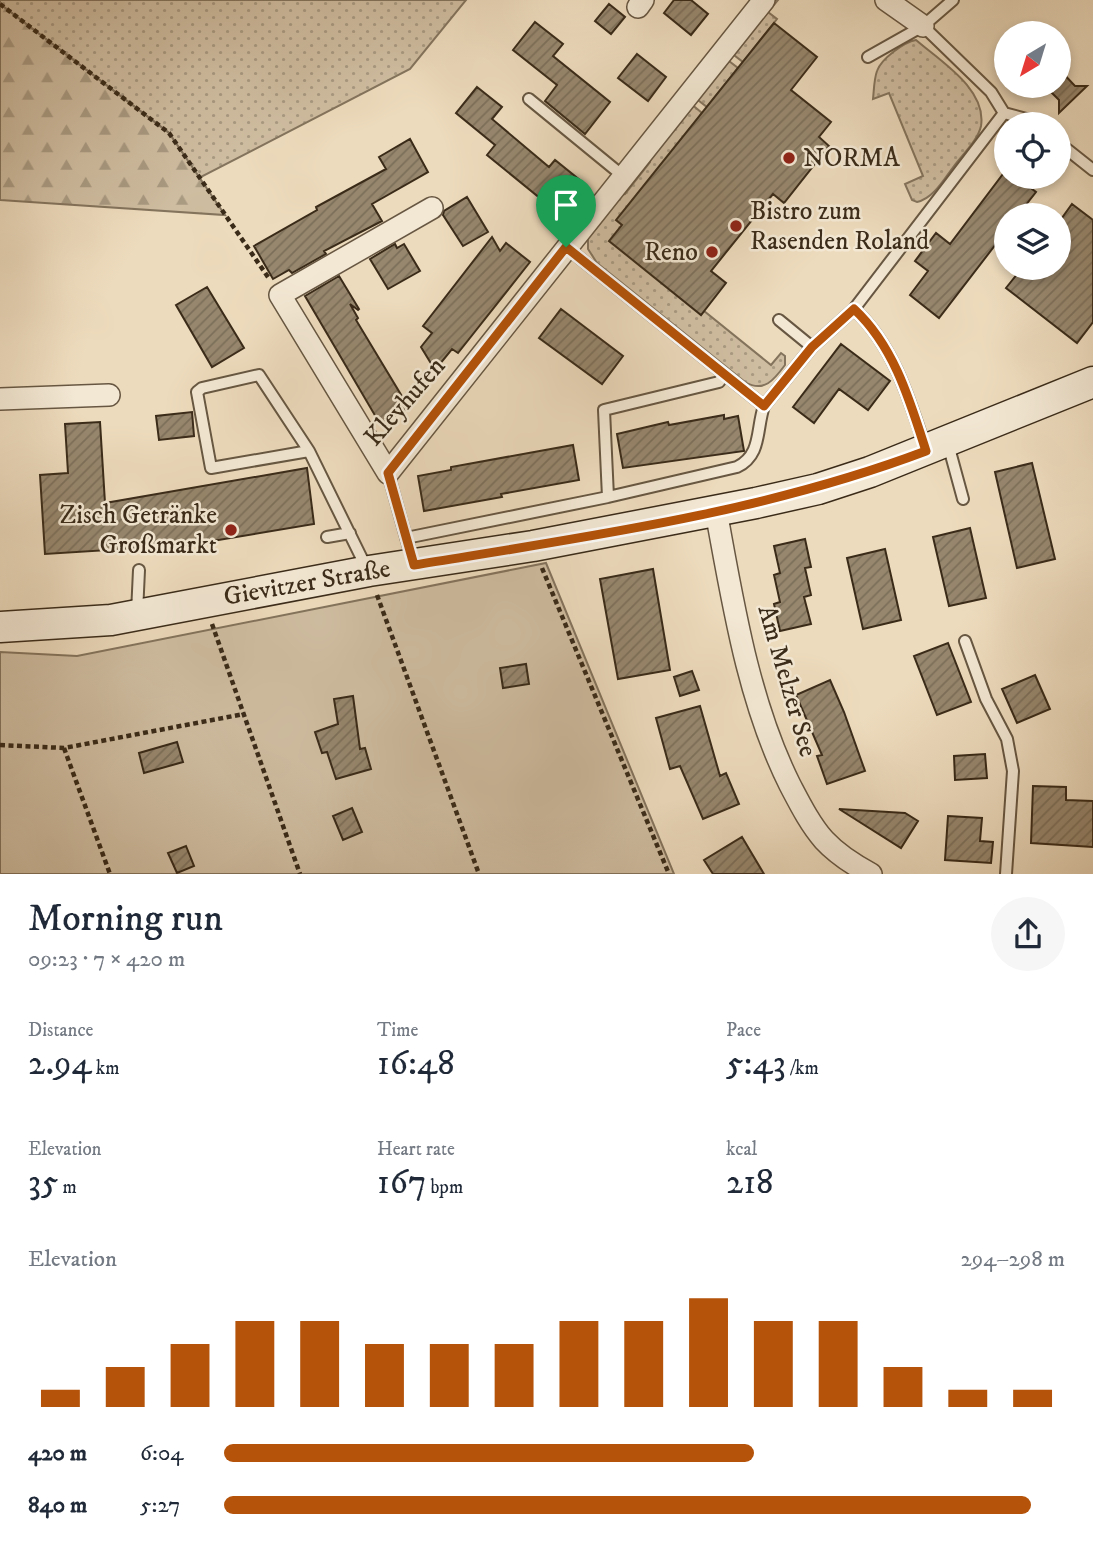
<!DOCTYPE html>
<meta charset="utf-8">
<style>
:root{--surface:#fff;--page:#f6f6f7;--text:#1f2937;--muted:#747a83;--accent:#b45309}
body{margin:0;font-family:"IM FELL DW Pica",serif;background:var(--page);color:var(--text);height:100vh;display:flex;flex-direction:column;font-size:26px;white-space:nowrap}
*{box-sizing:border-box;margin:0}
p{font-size:23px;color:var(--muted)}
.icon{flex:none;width:38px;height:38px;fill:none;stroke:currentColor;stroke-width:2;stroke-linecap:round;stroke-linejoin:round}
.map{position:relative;height:874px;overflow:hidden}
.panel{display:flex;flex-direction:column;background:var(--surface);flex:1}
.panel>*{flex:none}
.needle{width:46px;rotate:218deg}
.tools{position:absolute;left:994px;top:21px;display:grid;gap:14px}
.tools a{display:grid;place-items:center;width:77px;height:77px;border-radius:50%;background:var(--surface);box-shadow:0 4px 10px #0003;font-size:35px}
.pin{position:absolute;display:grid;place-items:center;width:60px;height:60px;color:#fff;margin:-72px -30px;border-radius:50% 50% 50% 0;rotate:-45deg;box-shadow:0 0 7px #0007}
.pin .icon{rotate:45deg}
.round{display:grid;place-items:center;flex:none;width:74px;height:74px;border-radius:37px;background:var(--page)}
.headline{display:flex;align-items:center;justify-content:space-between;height:119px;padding:0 28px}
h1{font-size:38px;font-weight:600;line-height:52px}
.metrics{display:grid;grid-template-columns:repeat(3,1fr);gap:10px;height:119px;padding:7px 28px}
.metrics div{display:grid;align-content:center}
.metrics b{font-size:35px;font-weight:600}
.metrics small{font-size:19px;font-weight:400}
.metrics p{font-size:19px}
.chart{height:196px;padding:14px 28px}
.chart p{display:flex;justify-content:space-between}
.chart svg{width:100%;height:126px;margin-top:7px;stroke:var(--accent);stroke-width:6}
ul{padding:0 28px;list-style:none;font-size:23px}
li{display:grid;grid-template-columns:112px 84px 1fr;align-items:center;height:52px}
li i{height:18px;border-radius:9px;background:var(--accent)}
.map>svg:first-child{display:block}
.grass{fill:url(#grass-dots);stroke:#84745d;stroke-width:2}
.forest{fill:url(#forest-firs);stroke:#84745d;stroke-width:2}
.garden{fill:#cfbda1;stroke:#84745d;stroke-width:2}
.building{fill:url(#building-hatch);stroke:#3a2b19;stroke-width:2}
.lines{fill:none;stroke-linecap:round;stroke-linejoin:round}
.service-casing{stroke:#675742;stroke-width:14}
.minor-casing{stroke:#675742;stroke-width:24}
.secondary-casing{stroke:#3a2b19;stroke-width:33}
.path{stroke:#3a2b19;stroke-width:4.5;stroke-dasharray:5 3.5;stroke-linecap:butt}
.service{stroke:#f3e8d4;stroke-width:10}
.minor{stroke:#f3e8d4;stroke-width:21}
.secondary{stroke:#f3e8d4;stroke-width:30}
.route-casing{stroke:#fff;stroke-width:14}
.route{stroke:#b45309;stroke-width:9}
.poi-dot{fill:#8f2418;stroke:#f3e8d4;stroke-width:2.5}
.labels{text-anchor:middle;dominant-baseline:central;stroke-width:5;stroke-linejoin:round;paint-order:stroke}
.poi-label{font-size:26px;fill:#3a2b19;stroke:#f3e8d4;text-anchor:start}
.street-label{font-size:26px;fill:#3a2b19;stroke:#f3e8d4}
</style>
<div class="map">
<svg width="1093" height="874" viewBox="0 0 1093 874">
<defs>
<pattern id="grass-dots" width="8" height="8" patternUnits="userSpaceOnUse" patternTransform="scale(1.75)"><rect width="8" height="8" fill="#cfbda1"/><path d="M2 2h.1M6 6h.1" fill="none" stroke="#a99a82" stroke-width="1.8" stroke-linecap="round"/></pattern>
<pattern id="forest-firs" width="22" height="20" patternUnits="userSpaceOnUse" patternTransform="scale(1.75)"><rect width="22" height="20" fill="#cfbda1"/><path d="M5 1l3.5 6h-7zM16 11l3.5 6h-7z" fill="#a99a82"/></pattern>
<pattern id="building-hatch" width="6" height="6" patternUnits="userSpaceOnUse" patternTransform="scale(1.75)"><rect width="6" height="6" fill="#97876e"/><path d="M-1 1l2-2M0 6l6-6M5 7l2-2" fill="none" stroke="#7c6f5a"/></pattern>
</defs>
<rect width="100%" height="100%" fill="#eddbbd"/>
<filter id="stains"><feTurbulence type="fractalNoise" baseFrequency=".00286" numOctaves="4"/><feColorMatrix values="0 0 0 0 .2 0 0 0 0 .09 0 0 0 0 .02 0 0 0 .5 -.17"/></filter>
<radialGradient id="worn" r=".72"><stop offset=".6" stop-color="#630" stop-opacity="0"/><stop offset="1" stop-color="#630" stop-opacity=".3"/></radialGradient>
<path class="grass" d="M0,0H466L410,69L199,178L169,133L0,4Z
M772,0H778L768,12L777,19L743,62L730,52Z
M916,40C940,61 987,89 981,126C978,140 963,154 954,166C944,179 934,198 917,202L912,200L905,184L923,176L889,93L873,99C874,90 874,79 877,71C881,59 904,42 916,40Z
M725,58L738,68L707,107L694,97Z
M690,103L702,113L622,225L701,315L704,311L771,365L781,353L785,356V365C774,380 764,393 745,382L597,263L588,249V237L616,196L625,194L650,162L651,153Z"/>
<path class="forest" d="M0,4L169,133L225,215L0,200Z"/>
<path class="garden" d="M546,563L674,874H0V652L77,656Z"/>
<path class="building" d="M674,0H691L708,14L691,35L664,13Z
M609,4L625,17L611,34L595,21Z
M535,22L563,44L553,56L610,102L585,134L545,101L557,85L513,50Z
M774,23L817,57L791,90L831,122L819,137L829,146L784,203L773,194L711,271L726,283L701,315L609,241L622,225L616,220Z
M637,54L666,77L648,101L618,78Z
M1059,69L1075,86H1087L1059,113V100L1045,86H1059Z
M477,87L502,107L492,119L549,167L555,160L581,181L557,212L487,155L495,145L456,113Z
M410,139L428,172L372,204L382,221L324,251L326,254L292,273L289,270L273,279L254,246L317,210L316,207L386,169L379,157Z
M1006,170V177H1016L1036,192L1018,215H1006V231L939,318L910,295L928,271L915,261L936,233L950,244Z
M467,197L488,232L463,246L443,215L444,211Z
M1072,204L1093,220V322L1077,343L1006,288L1022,268H1059V222Z
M492,237L500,251L506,243L530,262L458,353L452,349L435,370L421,347L432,333L423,326Z
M395,244L397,248L404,244L420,271L388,289L370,259Z
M339,276L359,309L358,310L350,304L358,318L356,320L409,408L380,424L305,296Z
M207,287L244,348L212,367L176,305Z
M561,309L623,356L602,384L539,338Z
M841,344L890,381L868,410L839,389L814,423L793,407Z
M192,412L194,436L159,440L156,416Z
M724,415V419L738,416L744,451L623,468L617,434L668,422L669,425Z
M100,422L105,503L307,468L314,524L140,553V548L45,554L40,475L68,473L65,424Z
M573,445L579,480L501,494L502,497L424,511L418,476L451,470V467Z
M1032,463L1055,559L1017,568L995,472Z
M970,528L986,598L949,606L933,537Z
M805,539L811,567L805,568L811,595L804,597L811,624L780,631L774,604L780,602L774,575L780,573L774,546Z
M885,549L901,620L863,629L847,558Z
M653,569L670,670L618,679L600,579Z
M948,643L971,702L937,715L914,656Z
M526,664L529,684L503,688L500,668Z
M692,671L699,690L680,696L674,677Z
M1035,675L1050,709L1017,723L1002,689Z
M830,680L844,712L865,771L827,784L817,756L822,755L796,695Z
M353,696L360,749L365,748L371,769L336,779L327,752L322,753L315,732L338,724L334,699Z
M700,706L720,776L726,773L739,804L703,819L680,766L670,769L656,718Z
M177,742L183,762L144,773L139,753Z
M985,754L987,778L955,780L954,756Z
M1033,786L1066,787V800L1093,801V847L1031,843Z
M352,808L362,832L343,840L333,816Z
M839,809L905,813L918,821L901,848Z
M948,816L982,818L980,841L993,842L991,863L945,860Z
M742,837L764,874H713L704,860Z
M186,846L194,866L177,873L168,853Z"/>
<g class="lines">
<g class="service-casing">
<path id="service" d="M868,57L923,26
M529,99L623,176
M1004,113L1030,120L1035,124
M1059,143L1093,170
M566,247L764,406L812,347L854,309
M779,320L812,347
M948,444L963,499
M925,447C909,398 893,345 854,309L1004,113L991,92L923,26L953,0
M309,451L259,375L202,388L197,392L211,468L309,451L367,569
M388,473L413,562
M608,497L604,410L719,382L724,375
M327,537L350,533
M406,538L608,497L737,467C762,455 756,429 764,406
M137,613L139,570
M965,641L986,699L1007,739L1013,771L1006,874"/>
</g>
<g class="minor-casing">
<path id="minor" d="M886,0L923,26
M638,7L643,0
M432,208L280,295L388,473L764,0
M0,399L109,395
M716,511C733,603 748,701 790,785C800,804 810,824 824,840C837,854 854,865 871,874"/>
</g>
<g class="secondary-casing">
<path id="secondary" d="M0,627L111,620L369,571L533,546L756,503L818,489L870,472L1093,382"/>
</g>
<path class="path" d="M0,4L169,133L270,280
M542,568L669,874
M377,595L479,874
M212,624L300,874
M0,745L64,748L244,714
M64,748L110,874"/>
<use href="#service" class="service"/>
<use href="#minor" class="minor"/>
<use href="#secondary" class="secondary"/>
</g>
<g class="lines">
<g class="route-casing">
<path id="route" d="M566,247L764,406L812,347L854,309C894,346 910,401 926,451C762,513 586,537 414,565L388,473Z"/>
</g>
<use href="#route" class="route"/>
</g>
<g class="poi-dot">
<circle cx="789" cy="158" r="7"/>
<circle cx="736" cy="226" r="7"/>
<circle cx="712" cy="252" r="7"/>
<circle cx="231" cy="530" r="7"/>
</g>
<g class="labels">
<g class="poi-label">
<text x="803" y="158">NORMA</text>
<text x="750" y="211">Bistro zum<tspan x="750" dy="30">Rasenden Roland</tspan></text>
<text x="698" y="252" text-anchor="end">Reno</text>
<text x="217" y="515" text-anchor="end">Zisch Getränke<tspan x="217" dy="30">Großmarkt</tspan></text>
</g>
<g class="street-label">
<text transform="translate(405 402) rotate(-49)">Kleyhufen</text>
<text transform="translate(307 583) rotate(-10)">Gievitzer Straße</text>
<text transform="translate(787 681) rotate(74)">Am Melzer See</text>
</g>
</g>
<rect width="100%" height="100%" filter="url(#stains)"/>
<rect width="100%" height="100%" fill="url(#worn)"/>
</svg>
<div class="tools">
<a><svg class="needle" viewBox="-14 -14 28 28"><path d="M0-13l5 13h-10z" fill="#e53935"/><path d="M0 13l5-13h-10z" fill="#747a83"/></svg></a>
<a><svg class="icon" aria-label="locate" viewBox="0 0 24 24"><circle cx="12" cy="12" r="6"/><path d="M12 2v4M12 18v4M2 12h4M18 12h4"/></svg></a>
<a><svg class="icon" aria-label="layers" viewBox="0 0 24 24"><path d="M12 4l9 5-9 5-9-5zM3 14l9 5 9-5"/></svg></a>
</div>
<div class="pin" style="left:566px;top:247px;background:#1e9e55"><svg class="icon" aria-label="arrive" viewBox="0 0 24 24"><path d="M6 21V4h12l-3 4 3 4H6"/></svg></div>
</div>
<section class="panel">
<div class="headline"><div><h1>Morning run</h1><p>09:23 · 7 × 420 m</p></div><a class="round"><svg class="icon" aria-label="share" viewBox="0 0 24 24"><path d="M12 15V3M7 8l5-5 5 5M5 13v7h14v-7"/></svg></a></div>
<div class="metrics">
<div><p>Distance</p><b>2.94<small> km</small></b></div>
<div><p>Time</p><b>16:48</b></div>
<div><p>Pace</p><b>5:43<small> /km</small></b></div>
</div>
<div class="metrics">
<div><p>Elevation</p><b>35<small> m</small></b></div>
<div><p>Heart rate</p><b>167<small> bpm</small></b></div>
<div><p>kcal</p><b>218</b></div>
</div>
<div class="chart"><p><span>Elevation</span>294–298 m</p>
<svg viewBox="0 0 160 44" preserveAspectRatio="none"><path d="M5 44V38M15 44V30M25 44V22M35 44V14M45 44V14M55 44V22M65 44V22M75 44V22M85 44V14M95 44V14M105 44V6M115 44V14M125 44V14M135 44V30M145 44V38M155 44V38"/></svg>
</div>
<ul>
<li><b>420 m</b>6:04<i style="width:63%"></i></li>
<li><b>840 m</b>5:27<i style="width:96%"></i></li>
</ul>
</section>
